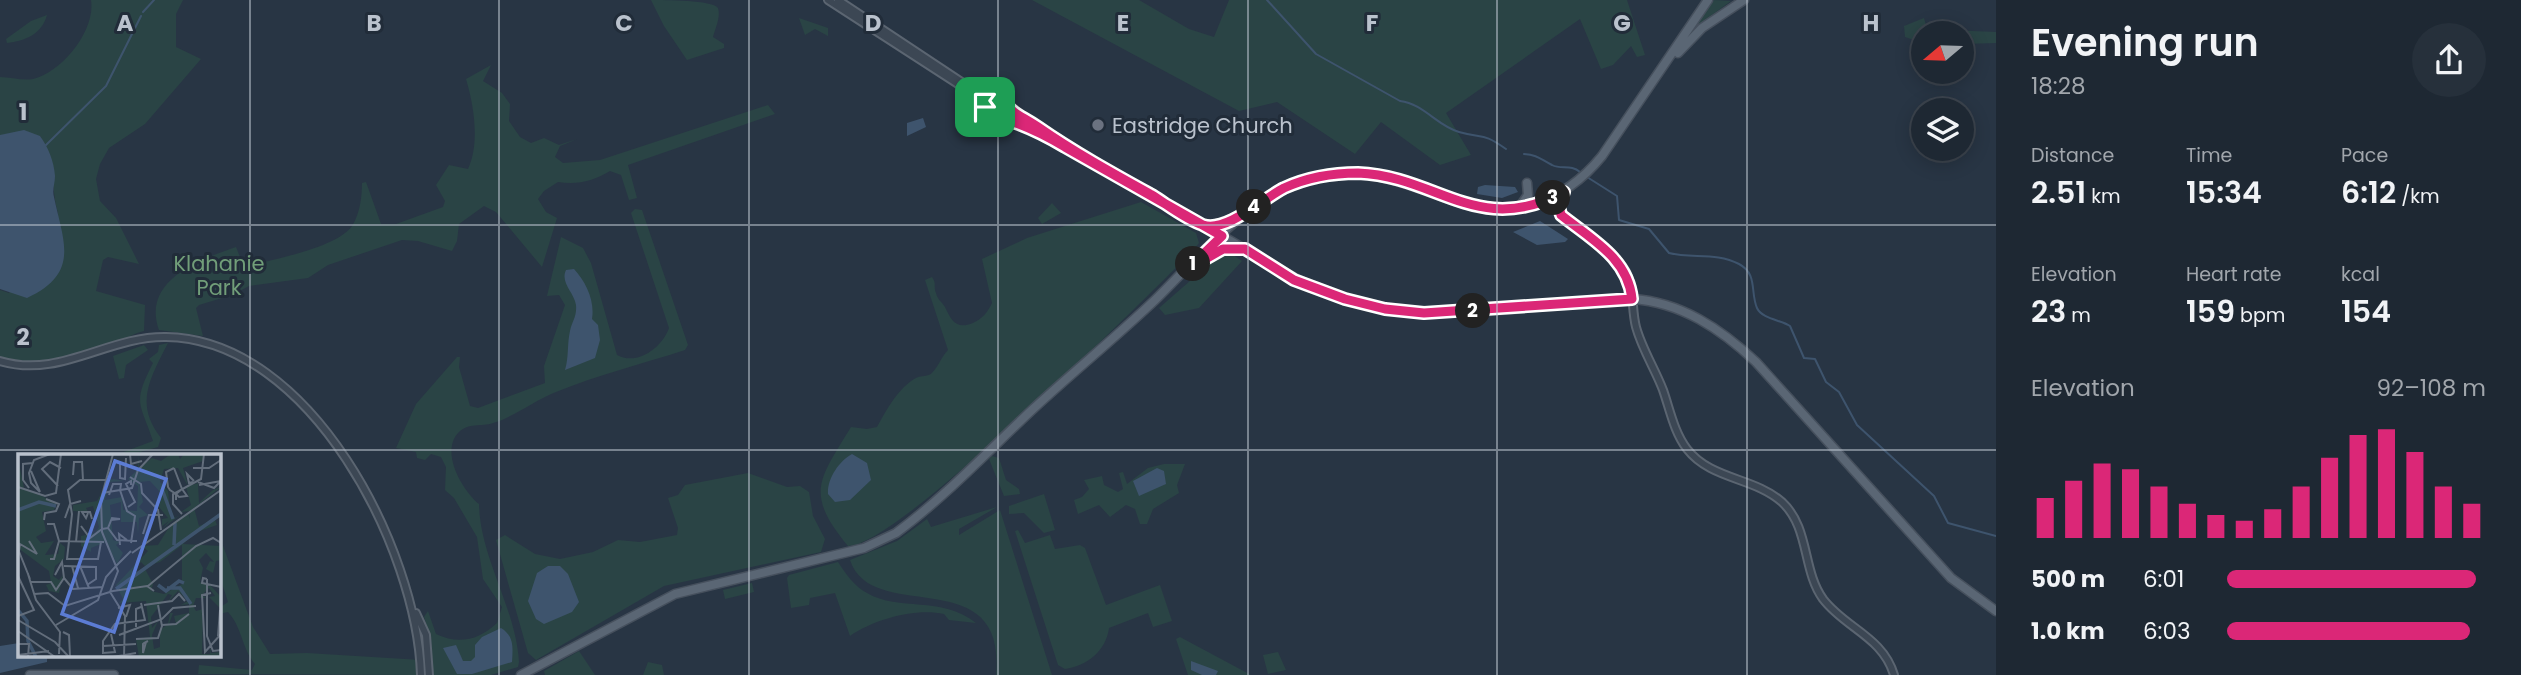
<!DOCTYPE html>
<meta charset="utf-8">
<style>
:root{--surface:#1e2833;--page:#26303b;--text:#f1f3f6;--muted:#a1a6ac;--line:#3c444e;--accent:#db2777}
body{margin:0;font-family:Poppins,sans-serif;background:var(--page);color:var(--text);height:100vh;display:flex;flex-direction:column;font-size:26px;white-space:nowrap}
*{box-sizing:border-box;margin:0}
p{font-size:23px;color:var(--muted)}
.icon{flex:none;width:38px;height:38px;fill:none;stroke:currentColor;stroke-width:2;stroke-linecap:round;stroke-linejoin:round}
.map{position:relative;flex:1;overflow:hidden}
.details{display:flex;flex-direction:column;background:var(--surface);width:525px}
.details>*{flex:none}
.needle{width:46px;rotate:251deg}
.fabs{position:absolute;left:1911px;top:21px;display:grid;gap:14px}
.fabs a{display:grid;place-items:center;width:63px;height:63px;border-radius:50%;background:var(--surface);box-shadow:0 4px 18px #0003,0 0 0 2px var(--line);font-size:35px}
.pin{position:absolute;display:grid;place-items:center;width:60px;height:60px;color:#fff;margin:-30px;border-radius:14px;box-shadow:0 4px 10px #0006}
.km{position:absolute;width:35px;height:35px;margin:-18px;border-radius:50%;background:#222;color:#fff;font-size:19px;line-height:35px;text-align:center}
.round{display:grid;place-items:center;flex:none;width:74px;height:74px;border-radius:37px;background:var(--page)}
.head{display:flex;align-items:center;justify-content:space-between;height:119px;padding:0 35px}
h1{font-size:38px;font-weight:600;line-height:52px}
.metrics{display:grid;grid-template-columns:repeat(3,1fr);gap:10px;height:119px;padding:7px 35px}
.metrics div{display:grid;align-content:center}
.metrics b{font-size:30px;font-weight:600}
.metrics small{font-size:19px;font-weight:400}
.metrics p{font-size:19px}
.chart{height:196px;padding:14px 35px}
.chart p{display:flex;justify-content:space-between}
.chart svg{width:100%;height:126px;margin-top:7px;stroke:var(--accent);stroke-width:6}
ul{padding:0 35px;list-style:none;font-size:23px}
li{display:grid;grid-template-columns:112px 84px 1fr;align-items:center;height:52px}
li i{height:18px;border-radius:9px;background:var(--accent)}
main{display:flex;flex:1;min-height:0}
.map>svg:first-child{display:block}
.green{fill:#2a4445}
.water{fill:#3e546d}
.lines{fill:none;stroke-linecap:round;stroke-linejoin:round}
.stream{stroke:#3e546d;stroke-width:2}
.minor-casing{stroke:#5b6571;stroke-width:10}
.major-casing{stroke:#46505d;stroke-width:11}
.minor{stroke:#3c4754;stroke-width:6}
.major{stroke:#5a6674;stroke-width:8}
.route-casing{stroke:#fff;stroke-width:14}
.route{stroke:#db2777;stroke-width:9}
.grid{fill:none;stroke:#bac2cd;stroke-width:2;stroke-opacity:0.55}
.worship-dot{fill:#6b7280;stroke:#212c39;stroke-width:2.5}
.labels{text-anchor:middle;dominant-baseline:central;stroke-width:6;stroke-linejoin:round;paint-order:stroke}
.poi-label{font-size:21px;fill:#bac2cd;stroke:#212c39;text-anchor:start}
.park-label{font-size:21px;fill:#719e79;stroke:#212c39}
.inset-river{fill:none;stroke:#3e546d;stroke-width:3.5}
.inset-road{fill:none;stroke:#626d7b;stroke-width:2}
.view{fill:#5c7cd4;fill-opacity:0.15;stroke:#5c7cd4;stroke-width:3.5}
.inset-edge{fill:none;stroke:#bac2cd;stroke-width:3.5}
.grid-label{font-size:23px;text-anchor:middle;font-weight:bold;fill:#bac2cd;stroke:#212c39;stroke-width:6;stroke-linejoin:round;paint-order:stroke}
</style>
<main>
<div class="map">
<svg width="1996" height="675" viewBox="0 0 1996 675">
<rect width="100%" height="100%" fill="#283544"/>
<path class="green" d="M91,0H183L176,14V47L201,59L145,124L109,148L100,164L96,179L100,201L116,218L139,264L108,257L103,260L96,291L145,305L144,331C134,333 128,338 119,342C83,357 39,370 0,358V290L9,293L58,213C50,186 57,161 40,136L0,135V77C10,77 23,81 33,79C62,72 96,30 91,0Z
M651,0C666,0 712,0 718,8C721,17 715,29 713,37L724,44V48L687,60L664,26Z
M1032,0H1139L1189,29L1214,37L1229,0H1627L1645,55L1637,57L1631,46L1613,65L1601,69L1580,19L1446,113L1471,155L1440,165L1381,122L1355,154L1277,102L1239,111Z
M1714,0L1731,1L1697,26L1696,25Z
M47,15C42,34 25,41 7,43L6,39L31,21Z
M799,18L828,28V36L815,29L805,35Z
M1924,18L1927,29L1996,32V43L1962,44V33H1923V43L1905,37L1904,26Z
M491,65L483,81L502,93L510,104L509,121L520,137L531,143L544,138L559,145L577,139L560,146L555,157L563,163L600,160L768,105L775,114L628,165L637,198L629,200L621,175L610,171C593,181 578,185 558,182L544,191L538,199L546,212L557,218L542,267L496,212L484,206L459,224L457,241L452,251L418,241L402,240L328,265L308,278L249,286L232,295L199,305L196,308L203,336L159,330C141,280 201,259 236,247L244,267C270,260 337,248 352,226C360,214 362,196 362,183L366,182L381,224H396L443,207L445,201L436,185L449,165L468,169C480,143 474,106 466,79Z
M1141,202L1196,233L1199,243L1192,252C1144,299 898,547 848,546C805,494 818,481 851,427L867,429L877,427C886,410 899,387 916,378C922,375 928,377 932,373C938,367 942,356 948,350L925,280L932,277C937,284 933,286 936,293C937,299 942,302 945,307C951,320 956,330 973,323C982,319 988,312 992,303L982,259L1027,238Z
M1052,203L1061,213L1042,224L1038,218Z
M635,209L642,210L688,345L685,350C642,364 597,375 556,392C535,400 514,417 493,423C481,427 469,422 458,433C440,453 463,491 479,504C480,558 516,608 519,662L518,667L491,675H433L431,638L424,617L428,611L436,634C459,645 479,640 497,623L502,607L483,579L477,537L454,498L445,490L446,467L441,457L431,454L425,460L417,458L416,452L396,448L416,404L457,357H460L459,367L470,406L478,408L545,383L544,366L565,305L559,295L547,296L561,237L583,248L591,263L617,355C637,366 662,348 669,328L631,213Z
M1229,252L1242,261L1199,308L1165,315L1159,308L1222,253Z
M168,343C150,379 134,403 161,438L158,447L125,456H113L153,441C140,402 132,404 153,363L149,359L158,352L159,345Z
M144,345L148,350L126,365L124,378L119,379L113,356Z
M992,456L999,458L1006,480L1019,489L1020,494L1004,496L989,459Z
M1164,464H1185L1177,485L1179,493L1153,509L1147,524H1140L1135,509L1126,505L1110,517L1099,505L1078,514L1074,500L1082,497L1089,489L1084,480L1102,476L1104,485L1118,492L1123,489L1119,473L1123,472L1127,484L1148,468Z
M748,473L787,487L800,486L809,492L813,516L825,539L821,552L664,586L536,660L528,653L496,540L505,535L535,554L560,559L593,552L618,540L640,542L677,535L678,528L668,498L678,495L685,485Z
M1044,494L1055,530L1044,533L1024,513L1009,514V506Z
M997,507L959,529V535L1000,510L1052,675H996C1007,559 872,627 850,560L897,541L927,519L931,527Z
M1018,530L1025,543L1050,535L1055,549L1080,545L1085,548L1106,605L1160,585L1172,621L1153,627L1148,613L1109,628C1106,651 1087,666 1065,669L1058,665L1015,531Z
M219,535L253,627L270,654L307,653L421,660L416,675L198,674L199,665L252,670L255,664C242,649 242,627 228,612L219,614V608L228,602L219,574Z
M838,562C846,574 854,586 867,593C899,612 941,595 976,623L949,620L944,614C915,608 875,619 850,636L835,593L810,598L809,605L791,608L787,578L789,575Z
M752,583L754,592L725,599L723,590Z
M1180,637L1251,675H1188L1176,639Z
M579,651L595,675H545L544,671Z
M1278,652L1286,670L1268,674L1263,655Z
M648,662L662,665L664,675H643Z"/>
<path class="water" d="M923,118L926,127L907,136V123Z
M24,130L40,136C48,147 54,161 55,176C55,183 52,190 54,197C63,241 81,273 27,298L0,289V135Z
M1485,185L1515,187L1518,192L1502,198L1477,194L1478,187Z
M1540,221L1568,239L1565,242L1537,245L1513,232Z
M574,269C586,282 595,301 592,319L598,325L600,340L595,358L565,370C569,357 567,344 570,331C572,321 577,317 576,305C574,292 560,283 566,270Z
M852,454L867,463L871,480L850,500L835,502L828,494C827,479 839,461 852,454Z
M1157,468L1164,471L1166,484L1139,496L1133,481Z
M548,566H560L568,574L579,602L572,612L544,624L536,619L528,601L537,573Z
M501,628C514,636 513,647 512,662L472,674H457L443,648L456,645L463,661H471L475,657V645L482,637Z
M19,643V656H47V662L0,673V646Z
M1191,661L1218,671L1216,675H1202L1191,670Z"/>
<g class="lines">
<path class="stream" d="M1267,0L1316,54L1400,101C1424,104 1437,126 1459,132C1484,139 1482,132 1506,149
M143,12L154,0
M46,145L106,86L141,16
M1524,154C1538,155 1540,159 1552,165C1561,170 1571,164 1580,172
M1587,177L1617,196L1619,220L1649,229L1669,253C1692,259 1716,252 1739,264C1758,274 1750,292 1757,308C1762,319 1781,320 1790,326L1804,358L1815,359L1826,382L1839,392L1857,425L1934,496L1948,523L1996,536"/>
<g class="minor-casing">
<path id="minor" d="M828,0L978,97L985,107
M838,0L966,85L1001,98L1005,108L996,116
M994,96L986,104L990,115L1014,122L1052,140
M1005,105C1017,121 1041,129 1057,142L1222,236
M1544,202C1569,223 1607,242 1625,270C1635,287 1631,308 1636,327C1642,349 1655,369 1663,390C1670,410 1674,432 1687,449C1711,480 1754,477 1782,502C1810,528 1802,570 1823,599C1845,628 1883,637 1894,675
M0,361C60,379 107,336 166,337C311,339 417,549 421,675
M416,613L426,635L429,675"/>
</g>
<g class="major-casing">
<path id="major" d="M1678,53L1702,28L1744,0
M1519,208L1528,195L1527,183
M1561,215L1559,205L1564,192
M1205,226L1223,223L1242,215
M1222,236C1263,259 1299,285 1345,299C1438,328 1537,302 1632,299C1681,302 1721,329 1756,362L1951,578L1996,611
M1199,262L1222,249H1242
M30,675H114
M521,675L675,594L864,548L896,533C945,497 988,451 1033,409C1073,372 1116,337 1155,300C1195,261 1245,201 1298,183C1317,177 1340,172 1360,174C1392,176 1422,190 1452,200C1511,220 1563,204 1602,156L1708,0"/>
</g>
<use href="#minor" class="minor"/>
<use href="#major" class="major"/>
</g>
<g class="lines">
<g class="route-casing">
<path id="route" d="M985,107L990,115C1015,121 1042,133 1065,147C1117,176 1170,207 1222,236L1188,269L1223,249H1245L1294,280L1345,299L1385,309L1424,313L1632,299C1628,258 1591,239 1561,215L1559,206L1564,192C1478,238 1438,176 1358,173C1333,173 1306,178 1284,188C1264,198 1226,233 1203,225C1185,219 1168,205 1152,195L1150,194C1112,173 1074,152 1038,127C1019,114 1016,117 1001,98H990L985,107"/>
</g>
<use href="#route" class="route"/>
</g>
<path class="grid" d="M250,0V675M499,0V675M749,0V675M998,0V675M1248,0V675M1497,0V675M1747,0V675M0,225H1996M0,450H1996"/>
<circle class="worship-dot" cx="1098" cy="125" r="7"/>
<g class="labels">
<g class="poi-label">
<text x="1112" y="125">Eastridge Church</text>
</g>
<g class="park-label">
<text x="219" y="263">Klahanie<tspan x="219" dy="24">Park</tspan></text>
</g>
</g>
<g transform="translate(18 454)">
<rect width="203" height="203" fill="#283544"/>
<path d="M120,0L121,14L134,4L143,7L153,0H160L162,5L166,0H185V7L165,14L170,32L160,14L146,15L142,28L150,37L152,55L157,64L162,61L145,74L151,67L144,72V65L150,64L141,53L144,40L132,27L121,28L125,48L121,53L130,61L121,64L120,81L119,68H103V48L92,51L95,86L102,88L98,91L105,99L99,110L88,88L73,94V98L63,92V82L77,79L81,73L75,52L68,54L70,58L55,57V51L79,47L91,26L96,25L106,27L91,28L87,46L104,43L105,56L119,57L120,32L110,25L120,15ZM0,4L6,34L39,49L36,56L24,58L28,77L18,83L23,89L36,87L27,101L40,100L42,89L47,93L46,105L37,112L35,122L41,126L45,121L41,139L31,137L28,131L33,129L34,134L31,117L0,94ZM180,29L181,49L195,36L203,33L176,54L181,72L197,66L199,71L176,79L165,90L203,92V106L198,107L195,119L188,115L192,107L196,108L188,99L181,106L185,114L182,128L193,132L203,143V155L191,143L197,142L191,134L184,141L188,144H178L175,152L178,157L185,155L184,200H192L193,192V199L202,198L203,203H121L118,185L132,183L128,147L101,149L105,145L98,131L130,97L124,92L140,91L153,70L170,59L172,65L171,57L163,58L173,51L168,33ZM164,91V130L146,140L133,137L135,130L126,113L118,120L114,116L123,108L127,112L142,108ZM160,137L170,147L163,151L171,150V159L156,162L158,170H151L155,159H152L150,170L142,176V193L136,195L134,181L140,167L134,174L133,163L150,140L154,141L150,148Z" fill="#2a4445" fill-rule="evenodd"/>
<path class="inset-river" d="M144,35L155,65M0,56L21,48L38,52M156,91L157,69M140,131L148,137L161,127L166,129M149,134H162L173,150M98,135L203,60M0,156L9,167L10,187L18,203"/>
<path class="inset-road" d="M95,0L83,45L84,78L100,117L92,138L107,162L106,203M112,0L113,10L124,7M102,9V24L107,25L108,4M156,14L148,18L150,33L152,36L158,40L161,43L169,42L164,35L158,40V46M156,14L164,35M175,14H191L203,6M13,17L22,38M55,21L56,8H64L65,26M112,23L123,30L124,39L140,56L143,76M175,28L171,29L169,20L176,27M180,28L196,34L203,27M181,31L203,27M40,32L24,15L32,8L43,14M0,33L27,42L38,39L43,0M11,34L5,26V10L15,9M102,36L109,57L117,62L113,89M22,38L13,29L11,19L16,6L32,0M84,39L114,34L120,16L135,0M91,41L95,30H103L102,37M110,53L117,48L108,30L113,27V31M70,59L68,64L64,58H72L74,65M164,60L155,50V40L183,25L186,0M47,64L52,50L63,47M26,66L27,59L38,57L41,50L28,45M29,70H36L41,87M63,72L72,84L84,75M90,74L94,64L102,65L93,66M84,75L90,74L99,86L119,87M125,80L131,61H145M58,88L61,57M83,88L80,105H49L54,60L50,36L62,26H88M102,91L101,80L109,86M0,95L12,125M1,97L2,90L19,100L11,87M114,99L203,36M32,105H36L41,87L86,88M46,112L78,113V125L69,131M54,112L60,134M62,112L71,134M98,112L113,97M10,120L18,146L42,178L41,200M37,121L44,108L46,124M0,122L16,156L0,162M46,124L55,135L85,133M189,125V182L195,197L203,196M189,125L185,124L184,129L203,133M13,128H33L38,136L46,124M130,132L178,92L195,84L203,89M193,139L184,141L187,198L203,180M16,140L30,139L47,152L95,137L129,132L136,137M126,151L154,147L161,140L167,147M100,154L112,151L108,163M0,166L37,188L51,203M38,171L80,146L88,123L98,112M144,171L158,170L171,160M118,173V155L123,153M0,177L37,203M45,178L51,181L52,202M93,180L97,198L85,199V187L97,170L127,166L123,149M101,181L144,165L155,154L178,152M200,182L202,156M118,185L140,184L144,172L140,151M128,188L125,199V190L126,189L130,187M0,190H11L10,203M85,192L118,190M0,201L31,197M95,203L118,199"/>
<path class="view" d="M97,7L148,25L96,178L44,160Z"/>
<rect width="203" height="203" class="inset-edge"/>
</g>
<g class="grid-label">
<text x="125" y="31">A</text>
<text x="374" y="31">B</text>
<text x="624" y="31">C</text>
<text x="873" y="31">D</text>
<text x="1123" y="31">E</text>
<text x="1372" y="31">F</text>
<text x="1622" y="31">G</text>
<text x="1871" y="31">H</text>
<text x="23" y="120">1</text>
<text x="23" y="345">2</text>
</g>
</svg>
<div class="fabs">
<a><svg class="needle" viewBox="-14 -14 28 28"><path d="M0-13l5 13h-10z" fill="#e53935"/><path d="M0 13l5-13h-10z" fill="#a1a6ac"/></svg></a>
<a><svg class="icon" aria-label="layers" viewBox="0 0 24 24"><path d="M12 4l9 5-9 5-9-5zM3 14l9 5 9-5"/></svg></a>
</div>
<div class="pin" style="left:985px;top:107px;background:#1e9e55"><svg class="icon" aria-label="arrive" viewBox="0 0 24 24"><path d="M6 21V4h12l-3 4 3 4H6"/></svg></div>
<b class="km" style="left:1193px;top:264px">1</b>
<b class="km" style="left:1473px;top:311px">2</b>
<b class="km" style="left:1553px;top:198px">3</b>
<b class="km" style="left:1254px;top:207px">4</b>
</div>
<section class="details">
<div class="head"><div><h1>Evening run</h1><p>18:28</p></div><a class="round"><svg class="icon" aria-label="share" viewBox="0 0 24 24"><path d="M12 15V3M7 8l5-5 5 5M5 13v7h14v-7"/></svg></a></div>
<div class="metrics">
<div><p>Distance</p><b>2.51<small> km</small></b></div>
<div><p>Time</p><b>15:34</b></div>
<div><p>Pace</p><b>6:12<small> /km</small></b></div>
</div>
<div class="metrics">
<div><p>Elevation</p><b>23<small> m</small></b></div>
<div><p>Heart rate</p><b>159<small> bpm</small></b></div>
<div><p>kcal</p><b>154</b></div>
</div>
<div class="chart"><p><span>Elevation</span>92–108 m</p>
<svg viewBox="0 0 160 44" preserveAspectRatio="none"><path d="M5 44V30M15 44V24M25 44V18M35 44V20M45 44V26M55 44V32M65 44V36M75 44V38M85 44V34M95 44V26M105 44V16M115 44V8M125 44V6M135 44V14M145 44V26M155 44V32"/></svg>
</div>
<ul>
<li><b>500 m</b>6:01<i style="width:96%"></i></li>
<li><b>1.0 km</b>6:03<i style="width:94%"></i></li>
</ul>
</section>
</main>
